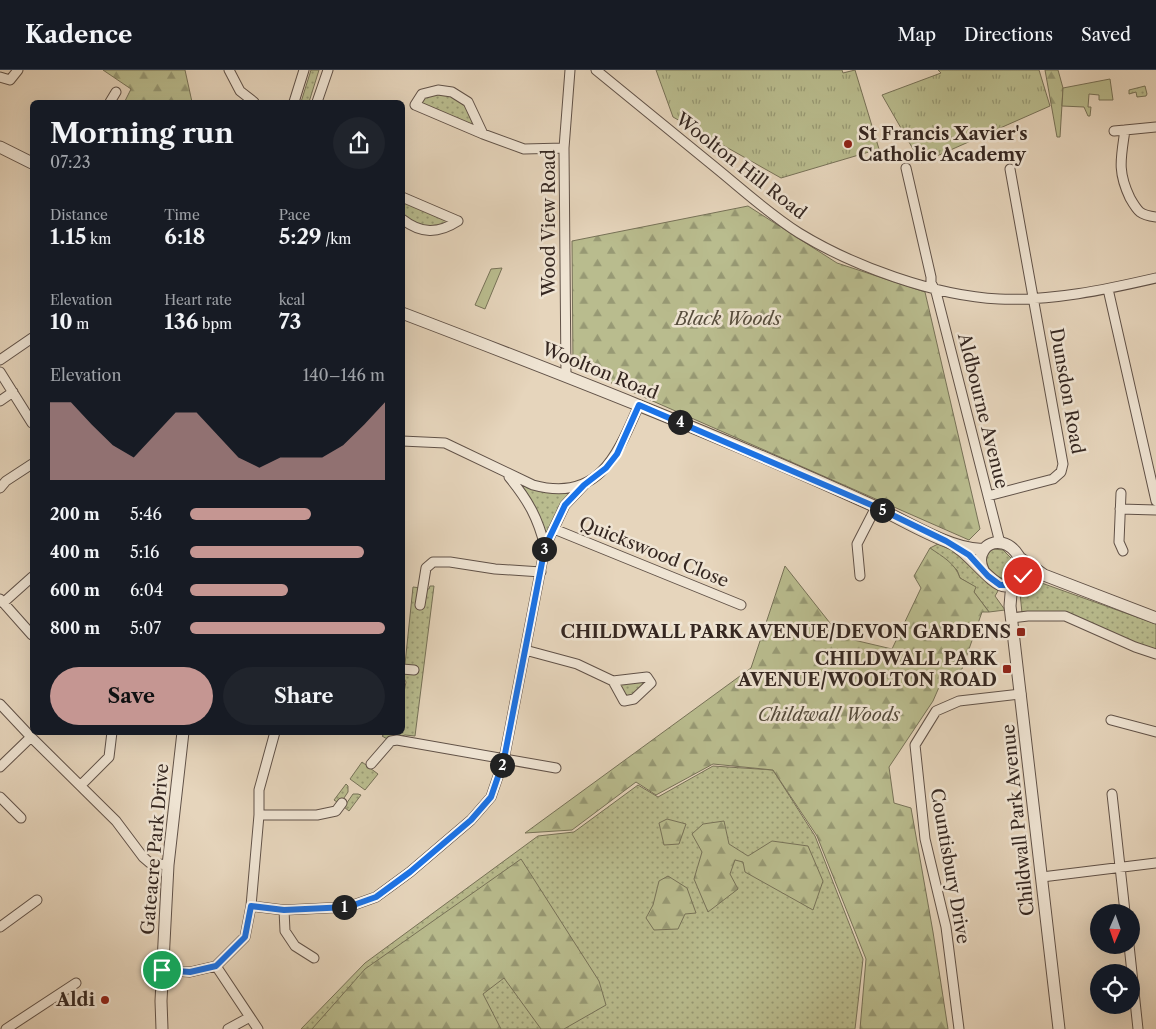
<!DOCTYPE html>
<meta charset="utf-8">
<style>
:root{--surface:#171b24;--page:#20242c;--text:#f1f3f6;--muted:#9ea1a6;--line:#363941;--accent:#c59692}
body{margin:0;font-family:"Libre Caslon Text",serif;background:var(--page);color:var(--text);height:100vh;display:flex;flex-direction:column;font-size:19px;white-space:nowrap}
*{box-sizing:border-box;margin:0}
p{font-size:16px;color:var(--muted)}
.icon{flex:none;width:28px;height:28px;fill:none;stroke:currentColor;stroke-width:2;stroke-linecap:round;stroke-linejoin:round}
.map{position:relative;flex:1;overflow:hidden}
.panel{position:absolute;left:30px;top:30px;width:375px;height:635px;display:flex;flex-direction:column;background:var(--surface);border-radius:8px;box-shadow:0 5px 20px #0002}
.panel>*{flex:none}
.needle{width:32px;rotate:182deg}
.buttons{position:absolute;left:1090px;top:834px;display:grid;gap:10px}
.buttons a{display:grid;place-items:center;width:50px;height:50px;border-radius:50%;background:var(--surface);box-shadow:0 5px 20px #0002;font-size:25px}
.pin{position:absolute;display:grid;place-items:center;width:42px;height:42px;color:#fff;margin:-21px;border:2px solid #fff;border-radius:50%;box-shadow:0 1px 5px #0007}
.km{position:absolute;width:25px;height:25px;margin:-12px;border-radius:50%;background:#222;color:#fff;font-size:14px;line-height:25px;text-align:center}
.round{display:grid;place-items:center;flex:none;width:52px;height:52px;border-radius:26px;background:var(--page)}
.overview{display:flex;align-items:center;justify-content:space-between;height:85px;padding:0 20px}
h1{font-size:28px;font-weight:700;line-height:38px}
.figures{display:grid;grid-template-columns:repeat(3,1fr);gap:8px;height:85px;padding:5px 20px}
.figures div{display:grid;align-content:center}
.figures b{font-size:21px;font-weight:700}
.figures small{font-size:14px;font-weight:400}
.figures p{font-size:14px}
.chart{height:140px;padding:10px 20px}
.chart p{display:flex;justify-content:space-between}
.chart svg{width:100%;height:90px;margin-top:5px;fill:var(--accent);opacity:.7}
.button{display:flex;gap:10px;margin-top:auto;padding:10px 20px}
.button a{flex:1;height:58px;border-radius:30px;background:var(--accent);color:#111;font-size:20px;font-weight:700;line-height:58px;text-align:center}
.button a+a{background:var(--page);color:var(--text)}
ul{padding:0 20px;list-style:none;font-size:16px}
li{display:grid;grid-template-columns:80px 60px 1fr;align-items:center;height:38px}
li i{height:12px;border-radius:6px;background:var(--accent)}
header{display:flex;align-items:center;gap:30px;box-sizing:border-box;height:70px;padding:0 25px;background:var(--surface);border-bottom:1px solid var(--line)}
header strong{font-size:24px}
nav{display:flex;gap:28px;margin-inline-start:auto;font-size:18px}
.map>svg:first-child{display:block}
.grass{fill:url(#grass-dots);stroke:#777258}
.forest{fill:url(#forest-firs);stroke:#777258}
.park{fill:url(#park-tufts);stroke:#777258}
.garden{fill:#b9bc8e;stroke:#777258}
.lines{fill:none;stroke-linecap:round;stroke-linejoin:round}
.minor-casing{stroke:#615248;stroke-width:11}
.tertiary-casing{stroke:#615248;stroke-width:13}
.minor{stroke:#efe4d3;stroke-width:9}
.tertiary{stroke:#efe4d3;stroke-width:11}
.route-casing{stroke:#fff;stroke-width:10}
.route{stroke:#1a73e8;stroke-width:6}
.poi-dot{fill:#8f2418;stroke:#efe4d3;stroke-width:2}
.labels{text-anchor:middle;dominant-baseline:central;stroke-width:5;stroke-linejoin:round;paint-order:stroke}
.poi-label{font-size:18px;font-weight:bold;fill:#352721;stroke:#efe4d3;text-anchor:end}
.street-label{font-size:18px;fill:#352721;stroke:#efe4d3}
.park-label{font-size:18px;font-style:italic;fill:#564c3c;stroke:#efe4d3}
</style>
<header>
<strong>Kadence</strong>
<nav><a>Map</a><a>Directions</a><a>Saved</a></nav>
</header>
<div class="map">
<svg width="1156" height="959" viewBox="0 0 1156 959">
<defs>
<pattern id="grass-dots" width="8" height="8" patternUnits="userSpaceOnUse" patternTransform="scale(1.25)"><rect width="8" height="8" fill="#b9bc8e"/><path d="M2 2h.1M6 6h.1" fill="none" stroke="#979974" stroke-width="1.8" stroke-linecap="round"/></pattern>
<pattern id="forest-firs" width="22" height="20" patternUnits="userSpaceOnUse" patternTransform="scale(1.25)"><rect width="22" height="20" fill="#b9bc8e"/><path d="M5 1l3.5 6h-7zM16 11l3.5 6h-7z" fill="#979974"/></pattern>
<pattern id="park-tufts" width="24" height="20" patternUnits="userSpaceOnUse" patternTransform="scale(1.25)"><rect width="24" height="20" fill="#b9bc8e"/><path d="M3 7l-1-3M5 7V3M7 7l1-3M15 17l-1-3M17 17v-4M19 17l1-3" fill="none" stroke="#979974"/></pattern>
</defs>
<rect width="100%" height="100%" fill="#e6d5bc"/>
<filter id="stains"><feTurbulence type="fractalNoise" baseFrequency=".004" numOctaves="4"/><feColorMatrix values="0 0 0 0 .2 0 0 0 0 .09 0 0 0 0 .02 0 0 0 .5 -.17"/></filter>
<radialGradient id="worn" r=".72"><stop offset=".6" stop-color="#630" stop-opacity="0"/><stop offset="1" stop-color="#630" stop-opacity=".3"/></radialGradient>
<path class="grass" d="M311,0H319L309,32H301Z
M1145,16L1147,24L1146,26L1137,27L1136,22L1129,24V20Z
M438,23C467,28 467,36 479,60L418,34L424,28Z
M402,129L454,151C434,156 418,161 403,144Z
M508,406L546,415H577L544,474L531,437Z
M938,474L964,486L998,521L995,526L1005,540L989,542L974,522L975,517L960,508L957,500L930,478Z
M993,479L1003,480L1015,492L1017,501L1011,509C995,512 976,490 993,479Z
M1036,511L1156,554V580L1136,573L1066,542L1022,543L1020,523L1024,515Z
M430,516H434L415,666L405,665L389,670L382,666L386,663L402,662L403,627L406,612C402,605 402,601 405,594L413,517L429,519Z
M647,607L651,613L624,631L613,611Z
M362,692L378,704L365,720L350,709Z
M713,696L773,700L815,766L863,889L855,959H301L365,893L538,766L574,762L638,715L658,727Z
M346,714L348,716V722L340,734L334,730Z
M353,724H358L361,725L349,741L344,737Z"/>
<path class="forest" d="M103,0H185L192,32H127L125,31L131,19Z
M1045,0H1058L1063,18L1060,67H1057Z
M748,136L837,193L925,222L980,459L969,470L573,296L572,171Z
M930,478C943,487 955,493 960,508L976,517L974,522L989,542H982L962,599L943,608L933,631L889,697L894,733L911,738L933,862L948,959H860L866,889L817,766L773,700L713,694L656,725L636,712L572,760L525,763L751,598L785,496L841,567L892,579L921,518L914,506Z
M667,749L686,754L679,774L664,775L659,753Z
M724,751L729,774L748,786L772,771L808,776L823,811L813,840L745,802L743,792L735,790L730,804L738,819L708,842L694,809L702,782L692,764L703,754Z
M521,789L599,911L606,935L564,959H541L504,908L483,924L501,959H312L365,899Z
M668,806L687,818L696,843L685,844L678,859L654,860L646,848L653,835L659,811Z"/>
<path class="park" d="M656,0H842L843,3L855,0L879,79L781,108L673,47Z
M938,0H1039L1050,36L921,93L882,25L941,3Z"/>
<path class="garden" d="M1110,9L1113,30H1099V25L1089,24L1088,37H1091L1090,46H1088L1084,37L1062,36L1063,18Z
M502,198L485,239L475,235L491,199Z"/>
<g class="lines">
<g class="minor-casing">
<path id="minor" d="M229,0L240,21L254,32
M596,0C636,33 676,65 716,98C743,120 769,144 799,163C853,196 935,226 999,229C1052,231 1104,220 1156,208
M0,7L10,10L18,0
M110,32L116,22
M294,32L304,0
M317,32L328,0
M1156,57L1125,60C1121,88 1117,101 1130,128C1138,142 1140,145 1156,147
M1114,61L1125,60
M483,64L468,32L452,22L438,20L422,24L415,35L483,64L524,79L564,78
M906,98L931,207V213L936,222L1000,473
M402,127L458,151
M402,149C421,164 438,164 458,151
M1108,219L1156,431
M0,290L32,268
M0,302L32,353
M566,306L564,78L570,0
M0,331L13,322
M402,371L445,373L533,415C599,433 617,385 639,335
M509,407C528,430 538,448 545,477
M0,418L6,411L32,394
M1121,423L1119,472L1123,481
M988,426L1053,409L1061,402L1063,394L1010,99
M1120,439L1156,440
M554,459L741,535
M860,506L857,474L876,437
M0,529L32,565
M3,533L32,507
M420,535L426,498L433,492H450L495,499L541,502
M1011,548L1028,546H1065L1135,577L1156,584
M525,580L577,594L613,611L647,607L651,613L634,629L624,631L613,611
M402,599L414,600
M0,634L31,667L116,751L143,787L150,793L168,795
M1111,650L1156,662
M371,694L391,671L397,670L556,698
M0,697L31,667
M81,715L109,687L112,662
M1112,724L1125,842
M0,727L21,748
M259,745H317L336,741L342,733
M1042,807L1156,793
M251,836L284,840L348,837L376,827L410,802L471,750L491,727L504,689L545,477L565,435L584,415
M284,840L285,861L295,876L314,888
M0,857L37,830
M1129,875L1138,959
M216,896L258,959
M162,900L190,902L216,896L245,867L251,836L259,745V720L275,662
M6,959L76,913
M228,959L250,947
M959,959L946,857L925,769L915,675L936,641L959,631L1021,624"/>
</g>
<g class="tertiary-casing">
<path id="tertiary" d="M0,77L32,93
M402,243C562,304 721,366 876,437C903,450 955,482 984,479
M958,478C971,486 993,516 1005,516C1012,516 1018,512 1021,506C1027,494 1015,476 1002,473C985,470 976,486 983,500
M1020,488L1044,505L1156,548
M1015,513L1011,524L1010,536L1059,959
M162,959L161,931L168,795L183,662"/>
</g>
<use href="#minor" class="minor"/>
<use href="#tertiary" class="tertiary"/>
</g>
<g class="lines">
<g class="route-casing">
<path id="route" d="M162,900L190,902L216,896L245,867L251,836L284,840L348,837L376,827L410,802L471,750L491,727L504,689L545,477L565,435L584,415L606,398L617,384L639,335L876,437L946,471L969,485L988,506L1000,515H1012L1023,506"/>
</g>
<use href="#route" class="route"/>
</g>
<g class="poi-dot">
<circle cx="848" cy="74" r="5"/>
<rect x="1016" y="557" width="10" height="10" rx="2.5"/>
<rect x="1002" y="594" width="10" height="10" rx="2.5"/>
<circle cx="105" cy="930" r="5"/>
</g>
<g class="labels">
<g class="poi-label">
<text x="858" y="64" text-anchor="start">St Francis Xavier's<tspan x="858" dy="21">Catholic Academy</tspan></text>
<text x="1011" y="562">CHILDWALL PARK AVENUE/DEVON GARDENS</text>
<text x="997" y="589">CHILDWALL PARK<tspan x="997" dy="21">AVENUE/WOOLTON ROAD</tspan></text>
<text x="95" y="930">Aldi</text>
</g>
<g class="street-label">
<text transform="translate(741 96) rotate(38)">Woolton Hill Road</text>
<text transform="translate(549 153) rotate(-90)">Wood View Road</text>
<text transform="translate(600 301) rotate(22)">Woolton Road</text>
<text transform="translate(1067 321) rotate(80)">Dunsdon Road</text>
<text transform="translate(983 341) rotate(76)">Aldbourne Avenue</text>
<text transform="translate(654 482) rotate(22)">Quickswood Close</text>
<text transform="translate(1018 750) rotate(-96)">Childwall Park Avenue</text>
<text transform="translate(155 779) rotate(-85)">Gateacre Park Drive</text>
<text transform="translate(950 796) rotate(80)">Countisbury Drive</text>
</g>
<g class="park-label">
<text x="728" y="249">Black Woods</text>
<text x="829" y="645">Childwall Woods</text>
</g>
</g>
<rect width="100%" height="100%" filter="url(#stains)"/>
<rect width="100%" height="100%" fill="url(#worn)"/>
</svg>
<div class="buttons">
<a><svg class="needle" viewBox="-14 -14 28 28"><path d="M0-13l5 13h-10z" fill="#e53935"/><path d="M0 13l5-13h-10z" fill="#9ea1a6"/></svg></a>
<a><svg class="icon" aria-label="locate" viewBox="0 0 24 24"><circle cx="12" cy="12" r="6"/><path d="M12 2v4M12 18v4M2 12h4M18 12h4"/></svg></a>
</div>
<div class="pin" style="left:162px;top:900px;background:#1e9e55"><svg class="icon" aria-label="arrive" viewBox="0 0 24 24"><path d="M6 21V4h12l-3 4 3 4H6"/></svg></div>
<div class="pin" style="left:1023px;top:506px;background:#d93025"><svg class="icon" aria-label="check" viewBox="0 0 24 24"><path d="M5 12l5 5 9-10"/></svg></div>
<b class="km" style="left:344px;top:837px">1</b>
<b class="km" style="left:502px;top:695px">2</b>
<b class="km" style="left:544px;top:479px">3</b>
<b class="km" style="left:680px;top:352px">4</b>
<b class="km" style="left:882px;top:440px">5</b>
<section class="panel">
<div class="overview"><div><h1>Morning run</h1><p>07:23</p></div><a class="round"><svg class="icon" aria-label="share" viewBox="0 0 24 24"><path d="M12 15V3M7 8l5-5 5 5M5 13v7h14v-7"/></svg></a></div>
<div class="figures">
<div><p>Distance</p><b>1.15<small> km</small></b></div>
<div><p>Time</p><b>6:18</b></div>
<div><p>Pace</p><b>5:29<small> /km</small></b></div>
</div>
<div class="figures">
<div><p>Elevation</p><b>10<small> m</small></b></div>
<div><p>Heart rate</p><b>136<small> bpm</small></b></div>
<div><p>kcal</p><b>73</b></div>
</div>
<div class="chart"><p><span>Elevation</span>140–146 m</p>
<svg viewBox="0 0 160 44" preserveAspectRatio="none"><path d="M0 44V6L10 6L20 17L30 27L40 33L50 22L60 11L70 11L80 22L90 33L100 38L110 33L120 33L130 33L140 27L150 17L160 6V44z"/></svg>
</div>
<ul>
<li><b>200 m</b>5:46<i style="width:62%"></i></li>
<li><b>400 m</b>5:16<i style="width:89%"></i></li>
<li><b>600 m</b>6:04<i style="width:50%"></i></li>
<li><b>800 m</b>5:07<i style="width:100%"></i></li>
</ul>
<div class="button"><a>Save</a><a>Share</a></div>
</section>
</div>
